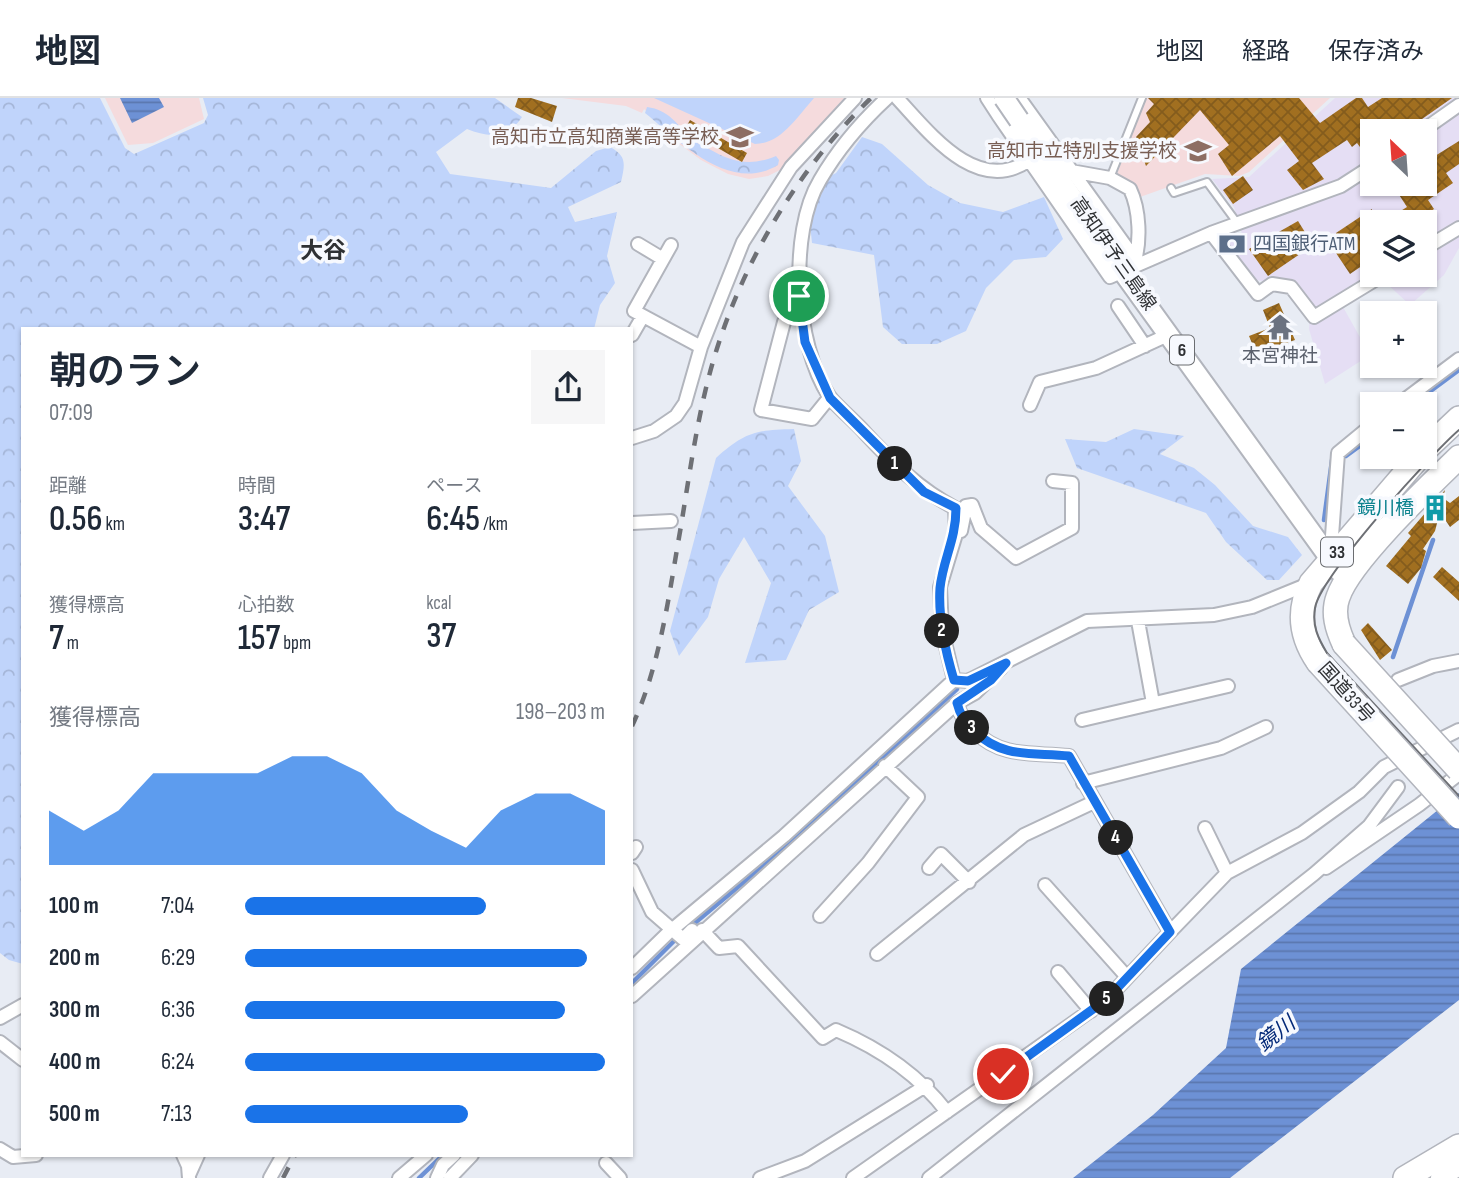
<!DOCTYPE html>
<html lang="ja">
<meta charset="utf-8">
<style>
:root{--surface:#fff;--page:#f6f6f7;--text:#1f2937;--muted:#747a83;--line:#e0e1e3;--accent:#1a73e8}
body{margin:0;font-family:"Sofia Sans Condensed","Noto Sans JP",sans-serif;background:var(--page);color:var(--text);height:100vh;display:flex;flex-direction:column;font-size:26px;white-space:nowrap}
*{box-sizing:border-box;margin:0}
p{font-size:23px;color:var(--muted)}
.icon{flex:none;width:38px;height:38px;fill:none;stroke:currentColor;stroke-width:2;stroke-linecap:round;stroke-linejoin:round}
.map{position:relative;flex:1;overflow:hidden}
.details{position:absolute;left:21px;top:229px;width:612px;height:830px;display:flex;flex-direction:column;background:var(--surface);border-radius:0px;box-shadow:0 2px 5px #0004}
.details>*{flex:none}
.needle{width:46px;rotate:335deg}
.controls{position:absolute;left:1360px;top:21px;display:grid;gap:14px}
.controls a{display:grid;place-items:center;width:77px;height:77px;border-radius:0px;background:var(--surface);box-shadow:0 2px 5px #0004;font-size:35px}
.pin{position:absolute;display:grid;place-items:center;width:60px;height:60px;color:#fff;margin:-30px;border:4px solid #fff;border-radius:50%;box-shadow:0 2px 7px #0007}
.km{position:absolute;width:35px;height:35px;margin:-18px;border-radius:50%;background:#222;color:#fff;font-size:19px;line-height:35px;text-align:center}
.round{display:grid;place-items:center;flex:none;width:74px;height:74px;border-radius:0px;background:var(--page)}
.summary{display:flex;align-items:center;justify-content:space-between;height:119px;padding:0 28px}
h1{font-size:38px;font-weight:600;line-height:52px}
.stats{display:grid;grid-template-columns:repeat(3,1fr);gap:10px;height:119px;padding:7px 28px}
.stats div{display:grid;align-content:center}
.stats b{font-size:35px;font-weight:600}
.stats small{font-size:19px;font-weight:400}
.stats p{font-size:19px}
.chart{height:196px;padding:14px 28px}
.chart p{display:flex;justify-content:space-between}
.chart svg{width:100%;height:126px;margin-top:7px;fill:var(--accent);opacity:.7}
ul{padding:0 28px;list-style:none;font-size:23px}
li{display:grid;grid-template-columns:112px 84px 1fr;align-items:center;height:52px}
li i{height:18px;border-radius:9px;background:var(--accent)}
header{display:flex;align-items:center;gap:42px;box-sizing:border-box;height:98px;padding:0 35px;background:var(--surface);border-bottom:2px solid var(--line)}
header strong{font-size:33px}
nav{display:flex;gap:38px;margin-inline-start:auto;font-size:24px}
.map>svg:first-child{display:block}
.commercial{fill:#e5def4;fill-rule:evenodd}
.education{fill:#f5dbdd}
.forest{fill:url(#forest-crowns)}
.garden{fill:#c0d4fb}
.water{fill:url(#water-rules)}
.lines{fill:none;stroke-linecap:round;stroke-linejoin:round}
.stream{stroke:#6d91d5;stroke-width:4.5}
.building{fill:url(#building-cross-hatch)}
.lane-casing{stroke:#b2b5bd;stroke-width:10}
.street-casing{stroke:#b2b5bd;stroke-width:16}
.secondary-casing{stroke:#b2b5bd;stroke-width:21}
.primary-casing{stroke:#b2b5bd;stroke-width:23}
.highway-casing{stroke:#b2b5bd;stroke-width:26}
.lane{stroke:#fff;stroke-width:6}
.street{stroke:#fff;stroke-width:12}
.secondary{stroke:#fff;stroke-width:18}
.primary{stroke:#fff;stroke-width:19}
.highway{stroke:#fff;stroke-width:23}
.tram{stroke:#6e7075;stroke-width:2}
.rail{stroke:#6e7075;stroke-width:4.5;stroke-dasharray:12 12;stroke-linecap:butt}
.primary-bridge-casing{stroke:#b2b5bd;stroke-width:23;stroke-linecap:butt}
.highway-bridge-casing{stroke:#b2b5bd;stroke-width:26;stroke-linecap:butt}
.primary-bridge{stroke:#fff;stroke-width:19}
.highway-bridge{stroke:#fff;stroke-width:23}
.route-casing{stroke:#fff;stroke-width:14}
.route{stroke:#1a73e8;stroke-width:9}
.labels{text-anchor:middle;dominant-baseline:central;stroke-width:7;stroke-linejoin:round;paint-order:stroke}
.shield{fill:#f7f9fe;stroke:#6b6d71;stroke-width:2}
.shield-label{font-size:18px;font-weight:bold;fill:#2f3134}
.education-label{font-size:19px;fill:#785e54;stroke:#f7f9fe;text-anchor:end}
.service-label{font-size:19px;fill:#4e5e75;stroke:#f7f9fe;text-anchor:start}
.street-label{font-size:19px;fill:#2f3134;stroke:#f7f9fe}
.worship-label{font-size:19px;fill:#5b616d;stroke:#f7f9fe}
.culture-label{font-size:19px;fill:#0d838f;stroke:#f7f9fe;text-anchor:end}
.water-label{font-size:21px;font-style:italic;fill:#042978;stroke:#f7f9fe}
.quarter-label{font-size:23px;font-weight:bold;fill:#2f3134;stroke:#f7f9fe}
</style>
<header>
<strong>地図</strong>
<nav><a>地図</a><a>経路</a><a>保存済み</a></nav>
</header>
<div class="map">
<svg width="1459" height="1080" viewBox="0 0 1459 1080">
<defs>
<pattern id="forest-crowns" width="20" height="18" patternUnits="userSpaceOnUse" patternTransform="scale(1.75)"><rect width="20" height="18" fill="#c0d4fb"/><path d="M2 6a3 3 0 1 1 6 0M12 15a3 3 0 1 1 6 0" fill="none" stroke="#a5b6d8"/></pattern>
<pattern id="water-rules" width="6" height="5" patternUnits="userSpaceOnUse" patternTransform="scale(1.75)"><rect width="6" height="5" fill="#6d91d5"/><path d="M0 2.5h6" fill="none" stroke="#5a77ae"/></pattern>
<pattern id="building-cross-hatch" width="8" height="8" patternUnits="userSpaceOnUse" patternTransform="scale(1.75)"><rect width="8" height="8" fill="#a16f20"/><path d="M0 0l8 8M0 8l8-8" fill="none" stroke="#845c1d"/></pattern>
</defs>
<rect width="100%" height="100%" fill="#e8ecf4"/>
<path class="commercial" d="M1335,0H1459V150L1444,177L1410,207L1385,184L1343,209L1370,257L1325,286L1309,231L1311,204L1295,183L1272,179L1263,183L1254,182L1226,146L1227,142L1242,136L1234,109L1212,81L1249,79ZM1372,33H1424V86H1372ZM1372,124H1424V177H1372Z"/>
<path class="education" d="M105,0H199L204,21L153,45L128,47Z
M562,0H844L784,70L768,78L749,81L728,76L701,62L658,30L660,26L644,11L642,15L626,8Z
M1146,0H1330L1249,74L1239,78L1205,76L1140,99L1130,83L1117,76Z"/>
<path class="forest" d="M0,0H100L125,50L134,56L204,25L208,17L203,0H495L522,19C508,41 489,40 467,31L436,54L450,76L551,90L596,53L610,49C627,58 625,66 621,84L568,109L575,124L617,114L607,158L615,185L600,207L594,231H23V866L9,862L0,855Z
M647,9C669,12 677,26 690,40C695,45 703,47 709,51C732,64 750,69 776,58L779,62L778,67C732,95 684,48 650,19L645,15Z
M862,39L882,46L928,87L960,105L1003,114L1044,99L1063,141L1046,159L1014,162L986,190L966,233L937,246H902L883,229L874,157L812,145L808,107L818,84L836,75Z
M794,331L801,363L788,388L825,438L839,494L809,512L786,562L745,565L771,485L744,439L719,481L708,519L679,558L670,533L716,360C745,334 756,332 794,331Z
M1134,331L1184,338L1160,356L1194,370L1215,387L1253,428L1288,439L1302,457L1279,482H1267L1226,444L1206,415L1077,370L1065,341L1106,344Z"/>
<path class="garden" d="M654,0H814C798,18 781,46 755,46Z"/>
<path class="water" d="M120,0H159L164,9L132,25Z
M1459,695V902L1230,1080H1073L1153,1017L1226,950L1241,871Z"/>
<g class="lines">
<path class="stream" d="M1413,306L1459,272
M1346,358L1372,339
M1324,422L1332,362
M1393,559L1433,442
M690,829L786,749L957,591
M632,885L678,839
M419,1080L443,1057"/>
</g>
<path class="building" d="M518,0H531L557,8L552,24L515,9Z
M1148,0H1299L1320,25L1356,0H1362L1368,9L1382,0H1452L1405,33H1372V42L1360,49L1357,45L1352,49L1347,42L1312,65L1324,81L1303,92L1287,72L1299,63L1280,38L1232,78L1218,56L1229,47L1200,12L1146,68L1136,39L1150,24L1146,15L1154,6Z
M690,22L747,55L742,64L685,31Z
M1424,42L1435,58L1459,43V66L1446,75L1453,85L1428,102L1434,111L1414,124H1383L1407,109L1392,86H1424Z
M1243,78L1253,92L1233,106L1223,92Z
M1372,111V161L1350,176L1336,155V135Z
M1298,123L1313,147L1268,178L1249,151Z
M1279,205L1295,242L1256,255L1249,238L1270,230L1263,212Z
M1445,392L1443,400L1450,405L1459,398V422L1450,429L1440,414L1435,433L1423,451L1426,453L1421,470L1408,486L1386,468L1411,438L1408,435Z
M1442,469L1459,484V503L1433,479Z
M1368,525L1392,552L1380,562L1361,532Z"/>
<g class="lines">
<g class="lane-casing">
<path id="lane" d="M1110,80L1142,0
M1171,90L1174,95L1207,84L1238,126"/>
</g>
<g class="street-casing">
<path id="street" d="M887,0C861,24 838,51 820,82C788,135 795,246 829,298C834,306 858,326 866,336C894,366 919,391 955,410L956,436L940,489L942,532L954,582
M897,0C928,33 977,99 1029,62L1110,179L1211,135L1341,88L1372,68
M987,0L998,17
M1422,33L1459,7
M1029,62L998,17L1020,1L1135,161
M1071,73L1110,80L1130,91C1140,112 1141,144 1134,166
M1211,135L1258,196L1272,186L1291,189L1314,219L1383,177
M638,146L663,161
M671,147L634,213L701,249
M1424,151L1459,130
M799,198L784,224L761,312L812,321L829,300
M1118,208L1145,248
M632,237L643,218
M1399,306L1459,261
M1030,307L1040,284L1096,270L1170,236
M632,340L654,333L676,318L685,305L701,249L743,144L791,69L855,0
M632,425L671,423
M961,433L966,408L972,407L981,430L1016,460L1072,430V385L1053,383
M1340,450L1332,438L1338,355L1372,327
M1138,523L1153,605
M1398,582L1433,568L1459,563
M1082,622L1228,588
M1083,685L1221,650L1266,629
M632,755L636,749
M929,770L941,756L969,784
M1326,770L1419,707L1459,676
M632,772L652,814L683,841L692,832
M1227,775L1302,735L1359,694L1384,669L1459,632
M1045,787L1127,879
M820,818L868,765L918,699L885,668
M702,832L719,850L738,848L823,940L836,932C881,951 918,976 947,1014
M1170,834L1227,775L1205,730
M877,856L1024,737L1094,704
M632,870L668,835L784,738L954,582L968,583L1087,523L1214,517L1252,509L1311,485
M1058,874L1091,913
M632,898L957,605L975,595L1001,570
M0,920L23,907
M0,944L23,962
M0,1051L13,1059L36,1057
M183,1057L188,1068L189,1080
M606,1065L620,1080
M189,1077L198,1057
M270,1080L283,1057
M399,1080L426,1057
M437,1080L443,1067L454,1057
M450,1080L472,1057
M760,1080L805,1063L927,987
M853,1080L1107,901L1170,834L1069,658C1033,654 1003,661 974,633C965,624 960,617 957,605
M929,1080L1314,776L1369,728L1398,689"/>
</g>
<g class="secondary-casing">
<path id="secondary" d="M1440,1080L1459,1068"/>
</g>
<g class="primary-casing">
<path id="primary" d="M1019,22L1123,174L1339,473"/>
</g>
<g class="highway-casing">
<path id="highway" d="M1424,353L1459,320
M1344,546C1337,531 1332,515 1338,499C1350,463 1429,388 1459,359
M1318,564C1300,538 1297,513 1311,485L1419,359
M1405,1080L1459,1048"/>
</g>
<use href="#lane" class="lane"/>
<use href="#street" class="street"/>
<use href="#secondary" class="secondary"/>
<use href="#primary" class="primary"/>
<use href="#highway" class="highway"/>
<path class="tram" d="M1459,332C1431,356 1320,479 1315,510C1312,528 1318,540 1327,555L1459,698"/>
<path class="rail" d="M632,628C661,566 669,495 681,428C689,379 696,329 708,282C735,176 793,76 871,0
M283,1080L295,1057"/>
<g class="primary-bridge-casing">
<path id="primary-bridge" d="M1004,0L1019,22"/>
</g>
<g class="highway-bridge-casing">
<path id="highway-bridge" d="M1344,546L1459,672
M1318,564L1459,719"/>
</g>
<use href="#primary-bridge" class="primary-bridge"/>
<use href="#highway-bridge" class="highway-bridge"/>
</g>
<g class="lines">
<g class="route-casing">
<path id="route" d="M799,198L805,244L830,300L924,394L956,410C956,442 943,461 940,490C938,521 945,552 954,582L968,583L1006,565L991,582L957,605C960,617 965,624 974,633C1003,661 1033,654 1069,658L1170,834L1107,901L1003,976"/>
</g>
<use href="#route" class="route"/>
</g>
<defs>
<g id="school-bare" transform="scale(2.1)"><path d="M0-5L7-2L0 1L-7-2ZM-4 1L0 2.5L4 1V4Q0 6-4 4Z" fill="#8d6e63" stroke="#f7f9fe" stroke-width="2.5" paint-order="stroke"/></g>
<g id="bank-bare" transform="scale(2.1)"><path d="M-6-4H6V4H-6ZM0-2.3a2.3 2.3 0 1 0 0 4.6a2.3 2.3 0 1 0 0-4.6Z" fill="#5c6f8a" stroke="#f7f9fe" stroke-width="2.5" paint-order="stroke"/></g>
<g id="temple-bare" transform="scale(2.1)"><path d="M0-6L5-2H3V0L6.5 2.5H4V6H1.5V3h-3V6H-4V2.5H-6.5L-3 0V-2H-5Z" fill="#6b7280" stroke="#f7f9fe" stroke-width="2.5" paint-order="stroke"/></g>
<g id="building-bare" transform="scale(2.1)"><path d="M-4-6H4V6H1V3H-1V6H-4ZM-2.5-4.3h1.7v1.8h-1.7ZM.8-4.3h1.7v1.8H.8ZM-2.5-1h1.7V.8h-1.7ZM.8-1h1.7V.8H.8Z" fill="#0f9aa8" stroke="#f7f9fe" stroke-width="2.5" paint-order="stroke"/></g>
</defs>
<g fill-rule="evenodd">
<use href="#school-bare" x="740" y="39"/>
<use href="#school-bare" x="1198" y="53"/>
<use href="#bank-bare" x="1232" y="146"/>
<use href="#temple-bare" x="1280" y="229"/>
<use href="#building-bare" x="1435" y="410"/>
</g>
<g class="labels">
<g class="shield">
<rect x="1170" y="237.5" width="24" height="29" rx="5"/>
<rect x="1321" y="439.5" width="32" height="29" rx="5"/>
</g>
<g class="shield-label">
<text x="1182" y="252">6</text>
<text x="1337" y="454">33</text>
</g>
<g class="education-label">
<text x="719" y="39">高知市立高知商業高等学校</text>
<text x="1177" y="53">高知市立特別支援学校</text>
</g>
<g class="service-label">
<text x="1253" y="146">四国銀行ATM</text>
</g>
<g class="street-label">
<text transform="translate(1113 156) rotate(55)">高知伊予三島線</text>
<text transform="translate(1346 595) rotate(48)">国道33号</text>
</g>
<g class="worship-label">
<text x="1280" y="258">本宮神社</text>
</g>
<g class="culture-label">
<text x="1414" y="410">鏡川橋</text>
</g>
<g class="water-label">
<text transform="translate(1276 936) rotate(-38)">鏡川</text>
</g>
<g class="quarter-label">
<text x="323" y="153">大谷</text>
</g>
</g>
</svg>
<div class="controls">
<a><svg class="needle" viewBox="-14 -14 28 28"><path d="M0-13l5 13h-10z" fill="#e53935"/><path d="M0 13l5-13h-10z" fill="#747a83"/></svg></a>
<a><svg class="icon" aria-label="layers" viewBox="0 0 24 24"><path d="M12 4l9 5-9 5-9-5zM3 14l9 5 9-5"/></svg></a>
<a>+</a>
<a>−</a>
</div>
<div class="pin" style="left:799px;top:198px;background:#1e9e55"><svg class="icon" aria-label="arrive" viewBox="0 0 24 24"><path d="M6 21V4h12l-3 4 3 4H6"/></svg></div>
<div class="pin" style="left:1003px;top:976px;background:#d93025"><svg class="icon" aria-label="check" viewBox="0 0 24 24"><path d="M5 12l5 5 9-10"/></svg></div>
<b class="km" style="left:895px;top:366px">1</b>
<b class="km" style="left:942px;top:533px">2</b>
<b class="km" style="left:972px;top:630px">3</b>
<b class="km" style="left:1116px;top:740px">4</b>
<b class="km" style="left:1107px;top:901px">5</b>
<section class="details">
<div class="summary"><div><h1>朝のラン</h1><p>07:09</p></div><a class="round"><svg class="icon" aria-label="share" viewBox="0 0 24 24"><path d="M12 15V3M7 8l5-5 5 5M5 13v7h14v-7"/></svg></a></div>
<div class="stats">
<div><p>距離</p><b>0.56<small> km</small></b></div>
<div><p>時間</p><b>3:47</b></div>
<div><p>ペース</p><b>6:45<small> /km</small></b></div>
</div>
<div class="stats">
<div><p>獲得標高</p><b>7<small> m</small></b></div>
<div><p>心拍数</p><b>157<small> bpm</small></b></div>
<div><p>kcal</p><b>37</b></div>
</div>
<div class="chart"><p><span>獲得標高</span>198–203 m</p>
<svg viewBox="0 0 160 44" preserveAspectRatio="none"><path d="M0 44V25L10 32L20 25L30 12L40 12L50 12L60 12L70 6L80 6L90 12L100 25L110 32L120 38L130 25L140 19L150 19L160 25V44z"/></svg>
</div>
<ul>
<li><b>100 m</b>7:04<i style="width:67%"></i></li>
<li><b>200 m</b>6:29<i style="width:95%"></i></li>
<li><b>300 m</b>6:36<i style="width:89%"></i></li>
<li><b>400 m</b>6:24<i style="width:100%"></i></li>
<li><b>500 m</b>7:13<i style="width:62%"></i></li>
</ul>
</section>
</div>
